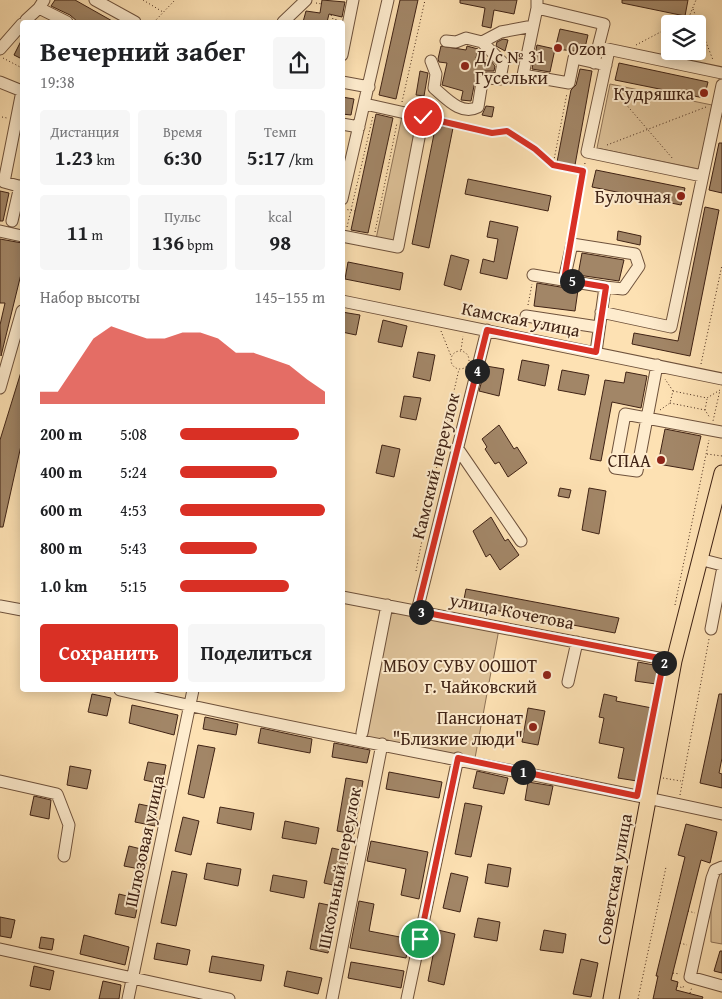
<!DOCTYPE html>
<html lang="ru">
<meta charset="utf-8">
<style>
:root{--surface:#fff;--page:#f6f6f6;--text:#202124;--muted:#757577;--accent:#d93025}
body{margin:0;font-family:"Gentium Book Plus",serif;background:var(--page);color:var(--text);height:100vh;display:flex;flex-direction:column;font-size:19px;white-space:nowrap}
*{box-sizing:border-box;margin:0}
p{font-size:16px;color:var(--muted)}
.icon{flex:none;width:28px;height:28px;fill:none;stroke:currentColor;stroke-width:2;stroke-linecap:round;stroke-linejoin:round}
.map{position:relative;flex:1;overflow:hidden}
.sheet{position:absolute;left:20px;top:20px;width:325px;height:672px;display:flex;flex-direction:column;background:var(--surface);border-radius:5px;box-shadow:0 2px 12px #0003}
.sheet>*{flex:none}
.controls{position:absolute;left:661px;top:15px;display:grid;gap:10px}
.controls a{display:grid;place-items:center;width:45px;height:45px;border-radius:5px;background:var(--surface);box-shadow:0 2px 12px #0003;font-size:25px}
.pin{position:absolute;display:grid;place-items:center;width:42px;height:42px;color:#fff;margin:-21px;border:2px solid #fff;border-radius:50%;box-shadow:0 1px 5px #0007}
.km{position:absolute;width:25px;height:25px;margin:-12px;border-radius:50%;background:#222;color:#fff;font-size:14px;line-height:25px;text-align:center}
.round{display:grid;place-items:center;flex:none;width:52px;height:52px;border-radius:5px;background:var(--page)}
.summary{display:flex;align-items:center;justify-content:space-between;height:85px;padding:0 20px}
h1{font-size:28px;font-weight:800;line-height:38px}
.figures{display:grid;grid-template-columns:repeat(3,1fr);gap:8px;height:85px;padding:5px 20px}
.figures div{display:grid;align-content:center;border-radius:5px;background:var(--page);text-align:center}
.figures b{font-size:21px;font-weight:800}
.figures small{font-size:14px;font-weight:400}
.figures p{font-size:14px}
.chart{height:140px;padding:10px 20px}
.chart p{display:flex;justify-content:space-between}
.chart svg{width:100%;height:90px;margin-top:5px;fill:var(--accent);opacity:.7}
.cta{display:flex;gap:10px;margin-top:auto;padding:10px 20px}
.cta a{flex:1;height:58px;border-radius:5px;background:var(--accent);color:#fff;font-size:20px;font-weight:800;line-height:58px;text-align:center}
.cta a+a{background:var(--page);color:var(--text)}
ul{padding:0 20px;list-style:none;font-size:16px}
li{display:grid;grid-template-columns:80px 60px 1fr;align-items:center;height:38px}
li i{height:12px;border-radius:6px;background:var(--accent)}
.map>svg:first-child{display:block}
.green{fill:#ddc198;stroke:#8e7256}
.building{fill:#a28667;stroke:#402315}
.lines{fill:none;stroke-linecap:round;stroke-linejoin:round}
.minor-casing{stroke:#6f523c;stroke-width:13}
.major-casing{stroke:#402315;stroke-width:17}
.path{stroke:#402315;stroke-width:1;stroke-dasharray:1 2.5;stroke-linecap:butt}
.minor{stroke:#feecce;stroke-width:11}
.major{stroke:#fde1b3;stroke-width:15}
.route-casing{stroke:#fff;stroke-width:10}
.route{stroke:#d93025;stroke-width:6}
.poi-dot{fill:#8f2418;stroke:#feecce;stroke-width:2}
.labels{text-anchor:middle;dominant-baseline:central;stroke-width:4;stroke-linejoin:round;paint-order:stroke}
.poi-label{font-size:18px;fill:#402315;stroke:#feecce;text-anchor:end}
.street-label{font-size:18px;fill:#402315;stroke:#feecce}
</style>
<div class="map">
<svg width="722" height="999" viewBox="0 0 722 999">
<rect width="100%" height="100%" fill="#fde1b3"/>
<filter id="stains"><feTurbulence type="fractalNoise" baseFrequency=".004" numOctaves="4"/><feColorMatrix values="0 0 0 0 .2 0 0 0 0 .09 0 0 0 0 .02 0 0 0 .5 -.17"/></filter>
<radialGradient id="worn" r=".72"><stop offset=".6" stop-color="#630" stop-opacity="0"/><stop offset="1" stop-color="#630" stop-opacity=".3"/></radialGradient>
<path class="green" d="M610,84L712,105L699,169L597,148Z
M402,116L420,119L394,243L376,239Z
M388,608L499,629L475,758L363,736Z
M722,867V944L711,942V897L715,870Z"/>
<path class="building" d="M55,0H75L114,22H78L70,15L51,6Z
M322,0L345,2L342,17L329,14L327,22H303L306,11L320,13Z
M400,0H418L396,99L379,95Z
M460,0H517L514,14L494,10L491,28L482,26L485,8L460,3Z
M622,0H688L685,16L622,3Z
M560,29L588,35L584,52L555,49Z
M22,39V59L14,55Z
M503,39L508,40L505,51L496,46L497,42Z
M537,45L555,49L550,72L532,69Z
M441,46L466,50L467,46L478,49L476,58L491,61L495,66L494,71H477L471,101L461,100L463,91L442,85L447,63L439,62L438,59Z
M619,63L708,82L704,98L615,80Z
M580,69L592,71L575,165L557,162L571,90L576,85Z
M420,71L428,73L424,96L416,95Z
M342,97L354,99L351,115L342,114Z
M486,106L494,107L492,117L482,115Z
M376,114L393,118L368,233L351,230Z
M436,124L453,128L429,248L412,244Z
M719,143H722V193L709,190Z
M596,170L685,188L681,205L592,187Z
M468,179L551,196L548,211L465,194Z
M0,191L9,193L3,221H0Z
M705,207L719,210L690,356L632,344L634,333L678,341Z
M490,221L518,227L507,279L480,273L483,259L494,262L498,239L487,237Z
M618,231L641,236L640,245L617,240Z
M0,239L22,243V270L1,356L0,325L5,303H0Z
M582,253L624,260L619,281L578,275Z
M451,255L469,260L461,290L444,285Z
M348,262L403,273L400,290L345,279Z
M537,283L578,290L575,311L534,306Z
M342,312L360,315L356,335L342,332Z
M383,320L407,326L402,347L378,342Z
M418,352L435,355L430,381L413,377Z
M522,360L549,365L545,386L518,380Z
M486,366L504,369L499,396L479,391Z
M562,370L589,375L585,395L558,390Z
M21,372L22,373V441L3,527H0V440Z
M626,372L647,376L641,408L612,402L601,461L590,459L605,380L624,383Z
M404,396L421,398L416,420L400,417Z
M499,425L514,449L517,447L527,463L508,477L499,462L495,464L485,449L487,447L482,439Z
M665,429L701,436L693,470L658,464Z
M382,445L400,449L394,477L376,473Z
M560,488L571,490L569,498L558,496Z
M589,488L606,491L599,534L582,530Z
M491,517L505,541L508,539L519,555L500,570L490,554L486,557L473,531Z
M466,589L619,618L615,633L463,604Z
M638,662L659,666L656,684L635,681Z
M92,694L111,698L107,716L88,712Z
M604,694L617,697L616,701L652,708L637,781L618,778L624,748L599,743L604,718L599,717Z
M719,694H722V758L719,773L722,774V788L700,783Z
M132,705L178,715L174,735L129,723Z
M528,708L545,711L538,745L522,742Z
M205,717L238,724L236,735L203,729Z
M261,728L312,739L310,753L258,743Z
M334,743L370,750L367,763L332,757Z
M198,745L215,748L204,798L188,794Z
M148,762L166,765L162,784L144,780Z
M70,766L91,770L87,789L67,785Z
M477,771L508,778L504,794L473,788Z
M389,772L442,782L439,798L386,789Z
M346,778L363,781L354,834L337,831Z
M528,782L553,786L549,805L525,800Z
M34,796L51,800L49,819L30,815Z
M465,803L482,806L471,857L455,854Z
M139,804L158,808L155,826L135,822Z
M220,807L254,813L251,830L217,823Z
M183,817L199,821L191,855L175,851Z
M285,821L319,828L316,844L282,838Z
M686,824L717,832L710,863L701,860L671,980L678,982L676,990L703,997L702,999H653L658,976H656L685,857L678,855Z
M371,841L428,852L419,899L401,895L406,869L367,861Z
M129,846L149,851L145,870L124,866Z
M332,848L350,852L342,887L324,883Z
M207,863L241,869L238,886L204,879Z
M488,864L511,868L508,887L485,883Z
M172,871L187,874L176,926L161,923Z
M451,873L468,877L460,912L443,908Z
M273,875L307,881L304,898L270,891Z
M119,894L139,899L135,918L115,914Z
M359,901L374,904L369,931L410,939L406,958L350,948Z
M319,903L338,907L328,953L310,949Z
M0,917L15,920L11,938L0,936Z
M478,918L500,922L497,941L474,937Z
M438,930L455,934L444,985L428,981Z
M544,930L566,934L563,953L540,950Z
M84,935L129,947L125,965L80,954Z
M41,937L54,939L52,950L39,948Z
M157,943L190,950L187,965L154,959Z
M720,951H722V973L714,971Z
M212,956L264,965L261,981L209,972Z
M581,959L598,963L591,997L573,994Z
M351,962L404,971L401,988L348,978Z
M34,966L54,971L50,990L30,986Z
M287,971L322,978L318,994L284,986Z
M103,981L121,985L119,999H99Z"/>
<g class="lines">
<g class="minor-casing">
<path id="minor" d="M44,0L39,8L67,22
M95,0L135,22
M537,0V8L604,24L594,63
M537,8L523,75L569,83L574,58L606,65
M26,20L39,8
M283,22L306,0
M446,41L456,42L466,38L482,42
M598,47L722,73
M0,49L22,24
M609,50L587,152L702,176
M342,55L353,0
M431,61L436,74L434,88C446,98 461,116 478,107L482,82L488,78L500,79L503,63L482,42L501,32L533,26
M0,82L22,91L4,182L22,187
M342,82L369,87
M342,124L359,127
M342,199L388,0
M12,221L20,186
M0,231L22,236
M342,236L398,247L423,117L365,104
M533,275L605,287
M564,280L572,244L635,254L639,266L623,289L605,287L596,352
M342,301L722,379
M601,312L671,327L722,85
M526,316L598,327
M657,365L637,471L615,468L625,414L722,432
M0,388L22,311
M458,449L521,541
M699,559L722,565
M342,597L674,661
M0,606L22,610
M417,611L487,330
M711,629L722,572
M568,682L577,642
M120,690C319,736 522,770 722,814
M362,733L387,605
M0,781L57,794L69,825L64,856
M722,867L715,870L712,878L690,977L722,986
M0,949L229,999
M128,999L193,690
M332,999L382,744
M407,999L458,758"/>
</g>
<g class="major-casing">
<path id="major" d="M611,999L674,661L722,473"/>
</g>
<path class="path" d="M143,0L163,12
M316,3L322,4
M693,9L713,60
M331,15L333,19L338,20
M154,22L175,0
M676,24L689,17L696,0
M636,45L670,27
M3,58L22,68
M612,88L673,159
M402,102L425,0
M2,117L7,118
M433,119L492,133L507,131L535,149L553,165L583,171
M607,145L706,107
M553,165L567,93
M344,209L355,211
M347,227L373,116
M375,232L397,123
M573,233L585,163
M528,305L532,284
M441,331L451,356
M461,350L463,336
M451 360a9 9 0 1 1 18 0a9 9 0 1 1-18 0Z
M701,364L722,265
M673,391L707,398L720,390L713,421
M670,403L705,410L710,418
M660,410L670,403L673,391L665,379
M705,410L707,399
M707,454L722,456
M416,571L434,479L459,369
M675,605L709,440
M663,778L681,781
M680,795L709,639
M688,911L695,913
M680,943L687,945
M673,973L680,974
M677,986L683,988L684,984
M690,993L692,987
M638,999L666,867"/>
<use href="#minor" class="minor"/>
<use href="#major" class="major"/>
</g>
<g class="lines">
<g class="route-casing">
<path id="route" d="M420,939L458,758L637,796L664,659L417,611L487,330L596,352L606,287L564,280L583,171L553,165L535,149L507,131L492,133L423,117"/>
</g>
<use href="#route" class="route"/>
</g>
<g class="poi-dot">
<circle cx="558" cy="48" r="5"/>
<circle cx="465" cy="66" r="5"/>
<circle cx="704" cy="93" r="5"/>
<circle cx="681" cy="196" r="5"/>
<circle cx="661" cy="460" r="5"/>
<circle cx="547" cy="675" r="5"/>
<circle cx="533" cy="727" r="5"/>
</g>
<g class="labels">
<g class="poi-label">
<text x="568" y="48" text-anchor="start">Ozon</text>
<text x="475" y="56" text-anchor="start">Д/с № 31<tspan x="475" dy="21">Гусельки</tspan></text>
<text x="694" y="93">Кудряшка</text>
<text x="671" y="196">Булочная</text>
<text x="651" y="460">СПАА</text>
<text x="537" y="665">МБОУ СУВУ ООШОТ<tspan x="537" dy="21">г. Чайковский</tspan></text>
<text x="523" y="717">Пансионат<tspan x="523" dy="21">"Близкие люди"</tspan></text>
</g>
<g class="street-label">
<text transform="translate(521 319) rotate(11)">Камская улица</text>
<text transform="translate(435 466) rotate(-76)">Камский переулок</text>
<text transform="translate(512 611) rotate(11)">улица Кочетова</text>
<text transform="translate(144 841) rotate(-78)">Шлюзовая улица</text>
<text transform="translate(339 868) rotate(-79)">Школьный переулок</text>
<text transform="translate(614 879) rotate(-80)">Советская улица</text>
</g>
</g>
<rect width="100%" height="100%" filter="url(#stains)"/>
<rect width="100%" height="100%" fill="url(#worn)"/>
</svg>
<div class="controls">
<a><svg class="icon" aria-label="layers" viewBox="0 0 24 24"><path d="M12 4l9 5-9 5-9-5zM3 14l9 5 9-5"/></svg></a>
</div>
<div class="pin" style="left:420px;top:939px;background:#1e9e55"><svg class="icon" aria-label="arrive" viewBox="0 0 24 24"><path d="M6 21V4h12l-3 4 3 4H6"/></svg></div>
<div class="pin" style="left:423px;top:117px;background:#d93025"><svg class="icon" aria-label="check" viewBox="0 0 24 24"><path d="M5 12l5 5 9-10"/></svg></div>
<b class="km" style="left:523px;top:772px">1</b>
<b class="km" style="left:664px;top:663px">2</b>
<b class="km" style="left:421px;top:612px">3</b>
<b class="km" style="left:477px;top:371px">4</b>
<b class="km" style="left:572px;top:281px">5</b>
<section class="sheet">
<div class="summary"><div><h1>Вечерний забег</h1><p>19:38</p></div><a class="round"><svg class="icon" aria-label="share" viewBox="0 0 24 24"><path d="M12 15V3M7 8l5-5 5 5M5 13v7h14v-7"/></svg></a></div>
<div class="figures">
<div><p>Дистанция</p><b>1.23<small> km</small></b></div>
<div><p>Время</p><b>6:30</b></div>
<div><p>Темп</p><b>5:17<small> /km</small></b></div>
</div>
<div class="figures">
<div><b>11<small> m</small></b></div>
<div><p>Пульс</p><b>136<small> bpm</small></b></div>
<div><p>kcal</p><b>98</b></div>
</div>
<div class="chart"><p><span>Набор высоты</span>145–155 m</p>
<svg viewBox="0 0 160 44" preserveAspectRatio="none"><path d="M0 44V38L10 38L20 25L30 12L40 6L50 9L60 12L70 12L80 9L90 9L100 12L110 19L120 19L130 22L140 25L150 32L160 38V44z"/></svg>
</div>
<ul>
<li><b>200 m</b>5:08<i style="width:82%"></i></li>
<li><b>400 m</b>5:24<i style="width:67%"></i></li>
<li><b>600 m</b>4:53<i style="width:100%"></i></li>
<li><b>800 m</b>5:43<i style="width:53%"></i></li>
<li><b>1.0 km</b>5:15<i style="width:75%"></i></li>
</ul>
<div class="cta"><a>Сохранить</a><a>Поделиться</a></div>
</section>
</div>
